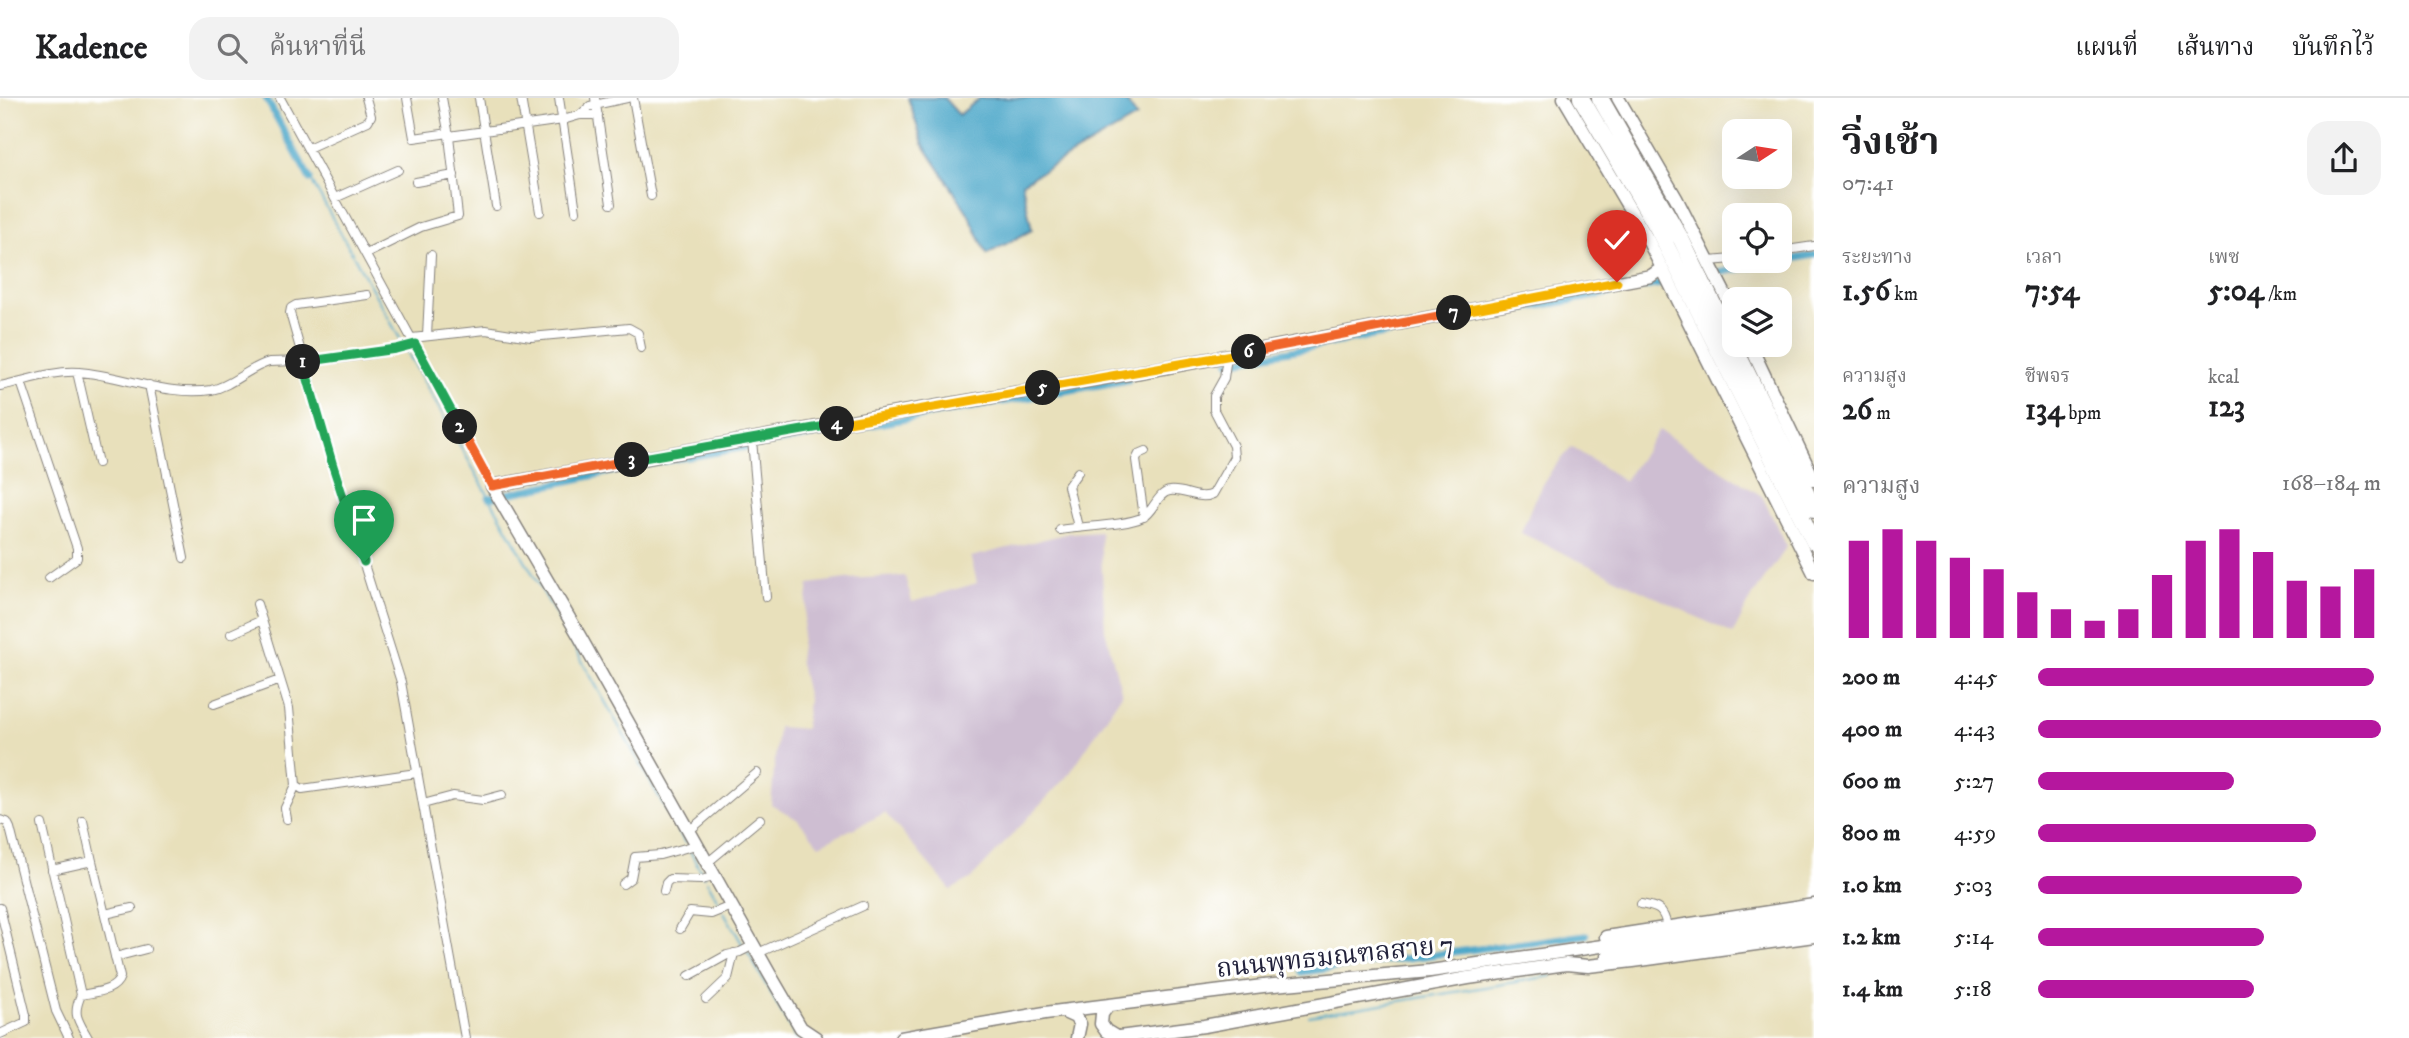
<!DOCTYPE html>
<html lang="th">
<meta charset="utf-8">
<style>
:root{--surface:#fff;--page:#f2f2f2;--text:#202124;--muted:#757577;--line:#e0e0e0;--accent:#b5179e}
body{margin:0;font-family:"IM FELL DW Pica","Noto Serif Thai",serif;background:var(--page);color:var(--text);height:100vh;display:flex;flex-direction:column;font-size:26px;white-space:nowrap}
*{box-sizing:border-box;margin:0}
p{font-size:23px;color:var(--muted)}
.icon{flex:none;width:38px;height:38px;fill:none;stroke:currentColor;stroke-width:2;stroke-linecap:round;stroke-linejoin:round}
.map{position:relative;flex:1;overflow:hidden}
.side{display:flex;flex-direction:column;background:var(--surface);width:595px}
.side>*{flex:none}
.needle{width:46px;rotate:78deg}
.fabs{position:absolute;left:1722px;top:21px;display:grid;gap:14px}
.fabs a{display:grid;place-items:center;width:70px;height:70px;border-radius:14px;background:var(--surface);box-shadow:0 7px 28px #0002;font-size:35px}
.pin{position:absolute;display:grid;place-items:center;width:60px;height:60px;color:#fff;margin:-72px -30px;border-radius:50% 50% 50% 0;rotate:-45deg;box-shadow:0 0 7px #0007}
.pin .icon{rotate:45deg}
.km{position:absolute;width:35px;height:35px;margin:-18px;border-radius:50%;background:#222;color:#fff;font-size:19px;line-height:35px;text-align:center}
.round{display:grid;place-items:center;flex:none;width:74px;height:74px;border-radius:21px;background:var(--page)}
.headline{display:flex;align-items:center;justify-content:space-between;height:119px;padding:0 28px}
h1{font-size:38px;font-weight:700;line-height:52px}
.figures{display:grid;grid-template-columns:repeat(3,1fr);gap:10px;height:119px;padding:7px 28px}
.figures div{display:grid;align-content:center}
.figures b{font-size:30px;font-weight:700}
.figures small{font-size:19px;font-weight:400}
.figures p{font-size:19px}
.chart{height:196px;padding:14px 28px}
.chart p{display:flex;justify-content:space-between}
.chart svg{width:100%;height:126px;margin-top:7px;stroke:var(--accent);stroke-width:6}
ul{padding:0 28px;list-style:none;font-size:23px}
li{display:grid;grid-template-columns:112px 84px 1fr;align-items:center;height:52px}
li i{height:18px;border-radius:9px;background:var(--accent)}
header{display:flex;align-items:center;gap:42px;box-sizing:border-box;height:98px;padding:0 35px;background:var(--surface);border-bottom:2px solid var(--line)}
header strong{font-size:33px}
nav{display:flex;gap:38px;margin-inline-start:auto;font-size:24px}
.search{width:490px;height:63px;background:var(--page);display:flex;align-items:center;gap:18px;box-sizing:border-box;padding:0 24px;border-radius:21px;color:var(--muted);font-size:26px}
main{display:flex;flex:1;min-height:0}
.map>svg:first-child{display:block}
.industrial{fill:#cebed2}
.water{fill:#4aa6c8;stroke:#366482;stroke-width:2}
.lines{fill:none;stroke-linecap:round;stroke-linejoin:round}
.stream{stroke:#4aa6c8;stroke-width:2}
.canal{stroke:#4aa6c8;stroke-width:7}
.street-casing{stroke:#85817b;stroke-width:10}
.secondary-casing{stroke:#85817b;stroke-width:15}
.highway-casing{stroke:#85817b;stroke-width:18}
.street{stroke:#fff;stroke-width:8}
.secondary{stroke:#fff;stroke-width:12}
.highway{stroke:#fff;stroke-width:16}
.split-1-casing{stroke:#fff;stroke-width:14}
.split-2-casing{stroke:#fff;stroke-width:14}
.split-3-casing{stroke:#fff;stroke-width:14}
.split-4-casing{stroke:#fff;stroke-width:14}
.split-5-casing{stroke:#fff;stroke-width:14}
.split-6-casing{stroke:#fff;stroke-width:14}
.split-7-casing{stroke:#fff;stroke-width:14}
.split-8-casing{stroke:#fff;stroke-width:14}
.split-1{stroke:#22a559;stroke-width:9}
.split-2{stroke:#22a559;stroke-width:9}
.split-3{stroke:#f0652b;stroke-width:9}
.split-4{stroke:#22a559;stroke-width:9}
.split-5{stroke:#f5b400;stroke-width:9}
.split-6{stroke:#f5b400;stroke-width:9}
.split-7{stroke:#f0652b;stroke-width:9}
.split-8{stroke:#f5b400;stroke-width:9}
.labels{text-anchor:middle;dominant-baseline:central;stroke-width:6;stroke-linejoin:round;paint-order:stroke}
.street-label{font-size:26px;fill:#22223b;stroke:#fff}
</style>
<header>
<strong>Kadence</strong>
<div class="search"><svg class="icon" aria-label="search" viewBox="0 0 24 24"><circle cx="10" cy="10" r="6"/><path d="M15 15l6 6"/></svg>ค้นหาที่นี่</div>
<nav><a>แผนที่</a><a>เส้นทาง</a><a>บันทึกไว้</a></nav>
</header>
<main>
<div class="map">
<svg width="1814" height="940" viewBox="0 0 1814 940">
<rect width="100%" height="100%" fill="#fff"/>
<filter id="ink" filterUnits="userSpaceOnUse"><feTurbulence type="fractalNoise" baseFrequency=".0143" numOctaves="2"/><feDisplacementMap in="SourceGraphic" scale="14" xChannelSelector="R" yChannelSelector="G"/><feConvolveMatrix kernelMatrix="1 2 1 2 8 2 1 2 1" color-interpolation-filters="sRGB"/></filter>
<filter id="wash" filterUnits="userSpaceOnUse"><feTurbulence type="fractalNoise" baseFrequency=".00686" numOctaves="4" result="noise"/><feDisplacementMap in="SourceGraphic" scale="28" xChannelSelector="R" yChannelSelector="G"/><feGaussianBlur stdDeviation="1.57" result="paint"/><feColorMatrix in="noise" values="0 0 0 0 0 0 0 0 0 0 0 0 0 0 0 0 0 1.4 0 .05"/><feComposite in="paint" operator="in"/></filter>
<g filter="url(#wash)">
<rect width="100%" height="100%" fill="#e8e0bb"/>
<path class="industrial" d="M1659,332L1762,398L1787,449L1751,500L1733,536L1521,435L1534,402L1551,373L1572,349L1624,383Z
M1100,433L1105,532L1122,596L1070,675L972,780L951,792L885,715L819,747L798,722L771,706L778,629L805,631L808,601L799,561L809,486L845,481L905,478L912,504L977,485L971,459L1069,435Z"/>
<path class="water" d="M908,0H944L959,17L980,0H1124L1137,19L1022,85L1032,132L987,156L968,115L923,46Z"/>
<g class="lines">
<path class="stream" d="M302,66L403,246
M405,250L685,745
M690,753L704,779
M707,783L722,809
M724,814L744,849
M747,853L796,940
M1309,918L1552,878"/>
<path class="canal" d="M266,0L310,81
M1712,176L1814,157
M1229,264L1672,184
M489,400L642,367L1128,282
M1302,874L1586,837"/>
</g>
</g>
<g filter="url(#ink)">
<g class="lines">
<g class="street-casing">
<path id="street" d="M280,0L492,388
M407,0L414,40L449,35
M442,0L449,38
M479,0L496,108
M521,0L540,114
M559,0L576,113
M595,0L611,106
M633,0L651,98
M580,17L590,8L627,0
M308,50L368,23L371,18L366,0
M416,84L454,77
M335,100L398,72
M1780,153L1814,148
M366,156L421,129L458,118L449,38L563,22L580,17H598
M1709,163L1734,161
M367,197L296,207L291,210L290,215L333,368L401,584L465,940
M427,238L431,157
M412,240L486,232L531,239L629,230L638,235L641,250
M77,274L98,365
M21,284L77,450V460L49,480
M149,287L184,460
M0,288C25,283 54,272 79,274C121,277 169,299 211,292C232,288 248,270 269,264C317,263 369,260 415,246
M752,342L766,499
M1078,374L1068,388L1078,429
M1144,419L1136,362L1139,356L1146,353
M1060,432C1081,428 1126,428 1143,419C1153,414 1158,394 1170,393C1184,391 1200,403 1213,396L1234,359L1233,348L1214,312V298L1224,280L1227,258
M257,506L289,610L296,687L302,691L417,675
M231,536L262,522
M214,606L280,582
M423,706L453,698L483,702L502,697
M287,721L285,710L296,687
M0,722L7,724L10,730L56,913L69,940
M83,723L92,763
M42,726L81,897C72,917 78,922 88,940
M689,733L757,675
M707,765L760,721
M52,772L92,763L120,879C115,894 94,894 81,897
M623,786L631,780L635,759L660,757L696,747
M664,793L666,785L670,781L701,782L714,779
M1641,806C1658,809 1664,811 1667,829
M0,810L26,917V924L0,936
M105,816L132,810
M680,831L690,814L711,816L731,808
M758,855L863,808
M115,859L146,851
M689,878L727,857L740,854L754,847
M706,901L728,880L734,855"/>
</g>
<g class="secondary-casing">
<path id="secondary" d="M1564,0L1648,142L1814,475
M1618,0L1676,100L1734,214
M1750,247L1814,382
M1606,839L1814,807
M1607,859L1814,827
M1107,909L1102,916L1101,926L1106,933L1116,939
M1064,914L1075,919L1080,926L1077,940
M816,940L801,930L769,875L580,539L492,388L874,319L1157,271L1651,178L1662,170
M901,940L1045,915L1263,888L1430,873L1814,817
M1111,940L1204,928L1468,880L1566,866L1588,868L1633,863L1814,838"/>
</g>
<g class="highway-casing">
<path id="highway" d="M1581,0L1658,131L1814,444
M1600,0L1681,141L1814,411"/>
</g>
<use href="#street" class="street"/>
<use href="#secondary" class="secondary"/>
<use href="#highway" class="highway"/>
</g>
</g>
<g class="lines" filter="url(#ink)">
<g class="split-1-casing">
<path id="split-1" d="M303,264L333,368L364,464"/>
</g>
<g class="split-2-casing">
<path id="split-2" d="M303,264L396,251L415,246L460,329"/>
</g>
<g class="split-3-casing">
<path id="split-3" d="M460,329L492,388L632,362"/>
</g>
<g class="split-4-casing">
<path id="split-4" d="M632,362L837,326"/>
</g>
<g class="split-5-casing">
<path id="split-5" d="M837,326L1043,290"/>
</g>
<g class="split-6-casing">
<path id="split-6" d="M1043,290L1249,254"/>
</g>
<g class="split-7-casing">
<path id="split-7" d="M1249,254L1454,215"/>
</g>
<g class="split-8-casing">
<path id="split-8" d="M1454,215L1617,184"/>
</g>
<use href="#split-1" class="split-1"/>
<use href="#split-2" class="split-2"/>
<use href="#split-3" class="split-3"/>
<use href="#split-4" class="split-4"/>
<use href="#split-5" class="split-5"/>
<use href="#split-6" class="split-6"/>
<use href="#split-7" class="split-7"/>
<use href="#split-8" class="split-8"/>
</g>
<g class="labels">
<g class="street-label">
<text transform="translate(1335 859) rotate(-6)">ถนนพุทธมณฑลสาย 7</text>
</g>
</g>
</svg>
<div class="fabs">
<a><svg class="needle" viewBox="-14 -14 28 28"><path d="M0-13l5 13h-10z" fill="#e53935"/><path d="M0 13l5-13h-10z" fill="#757577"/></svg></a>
<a><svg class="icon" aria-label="locate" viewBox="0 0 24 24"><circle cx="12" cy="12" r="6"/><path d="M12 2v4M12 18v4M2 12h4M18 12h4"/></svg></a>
<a><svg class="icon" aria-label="layers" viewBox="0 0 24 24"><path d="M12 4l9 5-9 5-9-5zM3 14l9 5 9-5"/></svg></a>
</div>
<div class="pin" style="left:364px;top:464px;background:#1e9e55"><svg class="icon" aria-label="arrive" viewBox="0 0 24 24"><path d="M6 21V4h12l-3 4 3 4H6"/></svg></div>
<div class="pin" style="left:1617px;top:184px;background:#d93025"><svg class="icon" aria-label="check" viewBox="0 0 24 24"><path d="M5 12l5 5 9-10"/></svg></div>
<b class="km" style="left:303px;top:264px">1</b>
<b class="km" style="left:460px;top:329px">2</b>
<b class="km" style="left:632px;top:362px">3</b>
<b class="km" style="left:837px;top:326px">4</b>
<b class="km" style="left:1043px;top:290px">5</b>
<b class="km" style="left:1249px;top:254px">6</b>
<b class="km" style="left:1454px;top:215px">7</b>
</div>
<section class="side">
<div class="headline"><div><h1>วิ่งเช้า</h1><p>07:41</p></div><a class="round"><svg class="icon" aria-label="share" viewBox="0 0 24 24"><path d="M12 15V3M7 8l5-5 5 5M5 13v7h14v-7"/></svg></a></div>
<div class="figures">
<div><p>ระยะทาง</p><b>1.56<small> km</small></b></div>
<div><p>เวลา</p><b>7:54</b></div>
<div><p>เพซ</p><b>5:04<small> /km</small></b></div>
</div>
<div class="figures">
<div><p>ความสูง</p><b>26<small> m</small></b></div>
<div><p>ชีพจร</p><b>134<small> bpm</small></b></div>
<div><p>kcal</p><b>123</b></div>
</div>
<div class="chart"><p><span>ความสูง</span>168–184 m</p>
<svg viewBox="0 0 160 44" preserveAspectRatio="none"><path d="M5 44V10M15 44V6M25 44V10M35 44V16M45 44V20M55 44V28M65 44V34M75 44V38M85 44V34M95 44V22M105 44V10M115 44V6M125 44V14M135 44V24M145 44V26M155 44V20"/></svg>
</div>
<ul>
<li><b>200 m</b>4:45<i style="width:98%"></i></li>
<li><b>400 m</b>4:43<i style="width:100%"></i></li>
<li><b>600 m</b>5:27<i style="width:57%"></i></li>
<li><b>800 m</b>4:59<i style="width:81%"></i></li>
<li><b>1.0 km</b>5:03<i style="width:77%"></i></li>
<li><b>1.2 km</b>5:14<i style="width:66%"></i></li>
<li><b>1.4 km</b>5:18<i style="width:63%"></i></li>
</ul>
</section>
</main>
